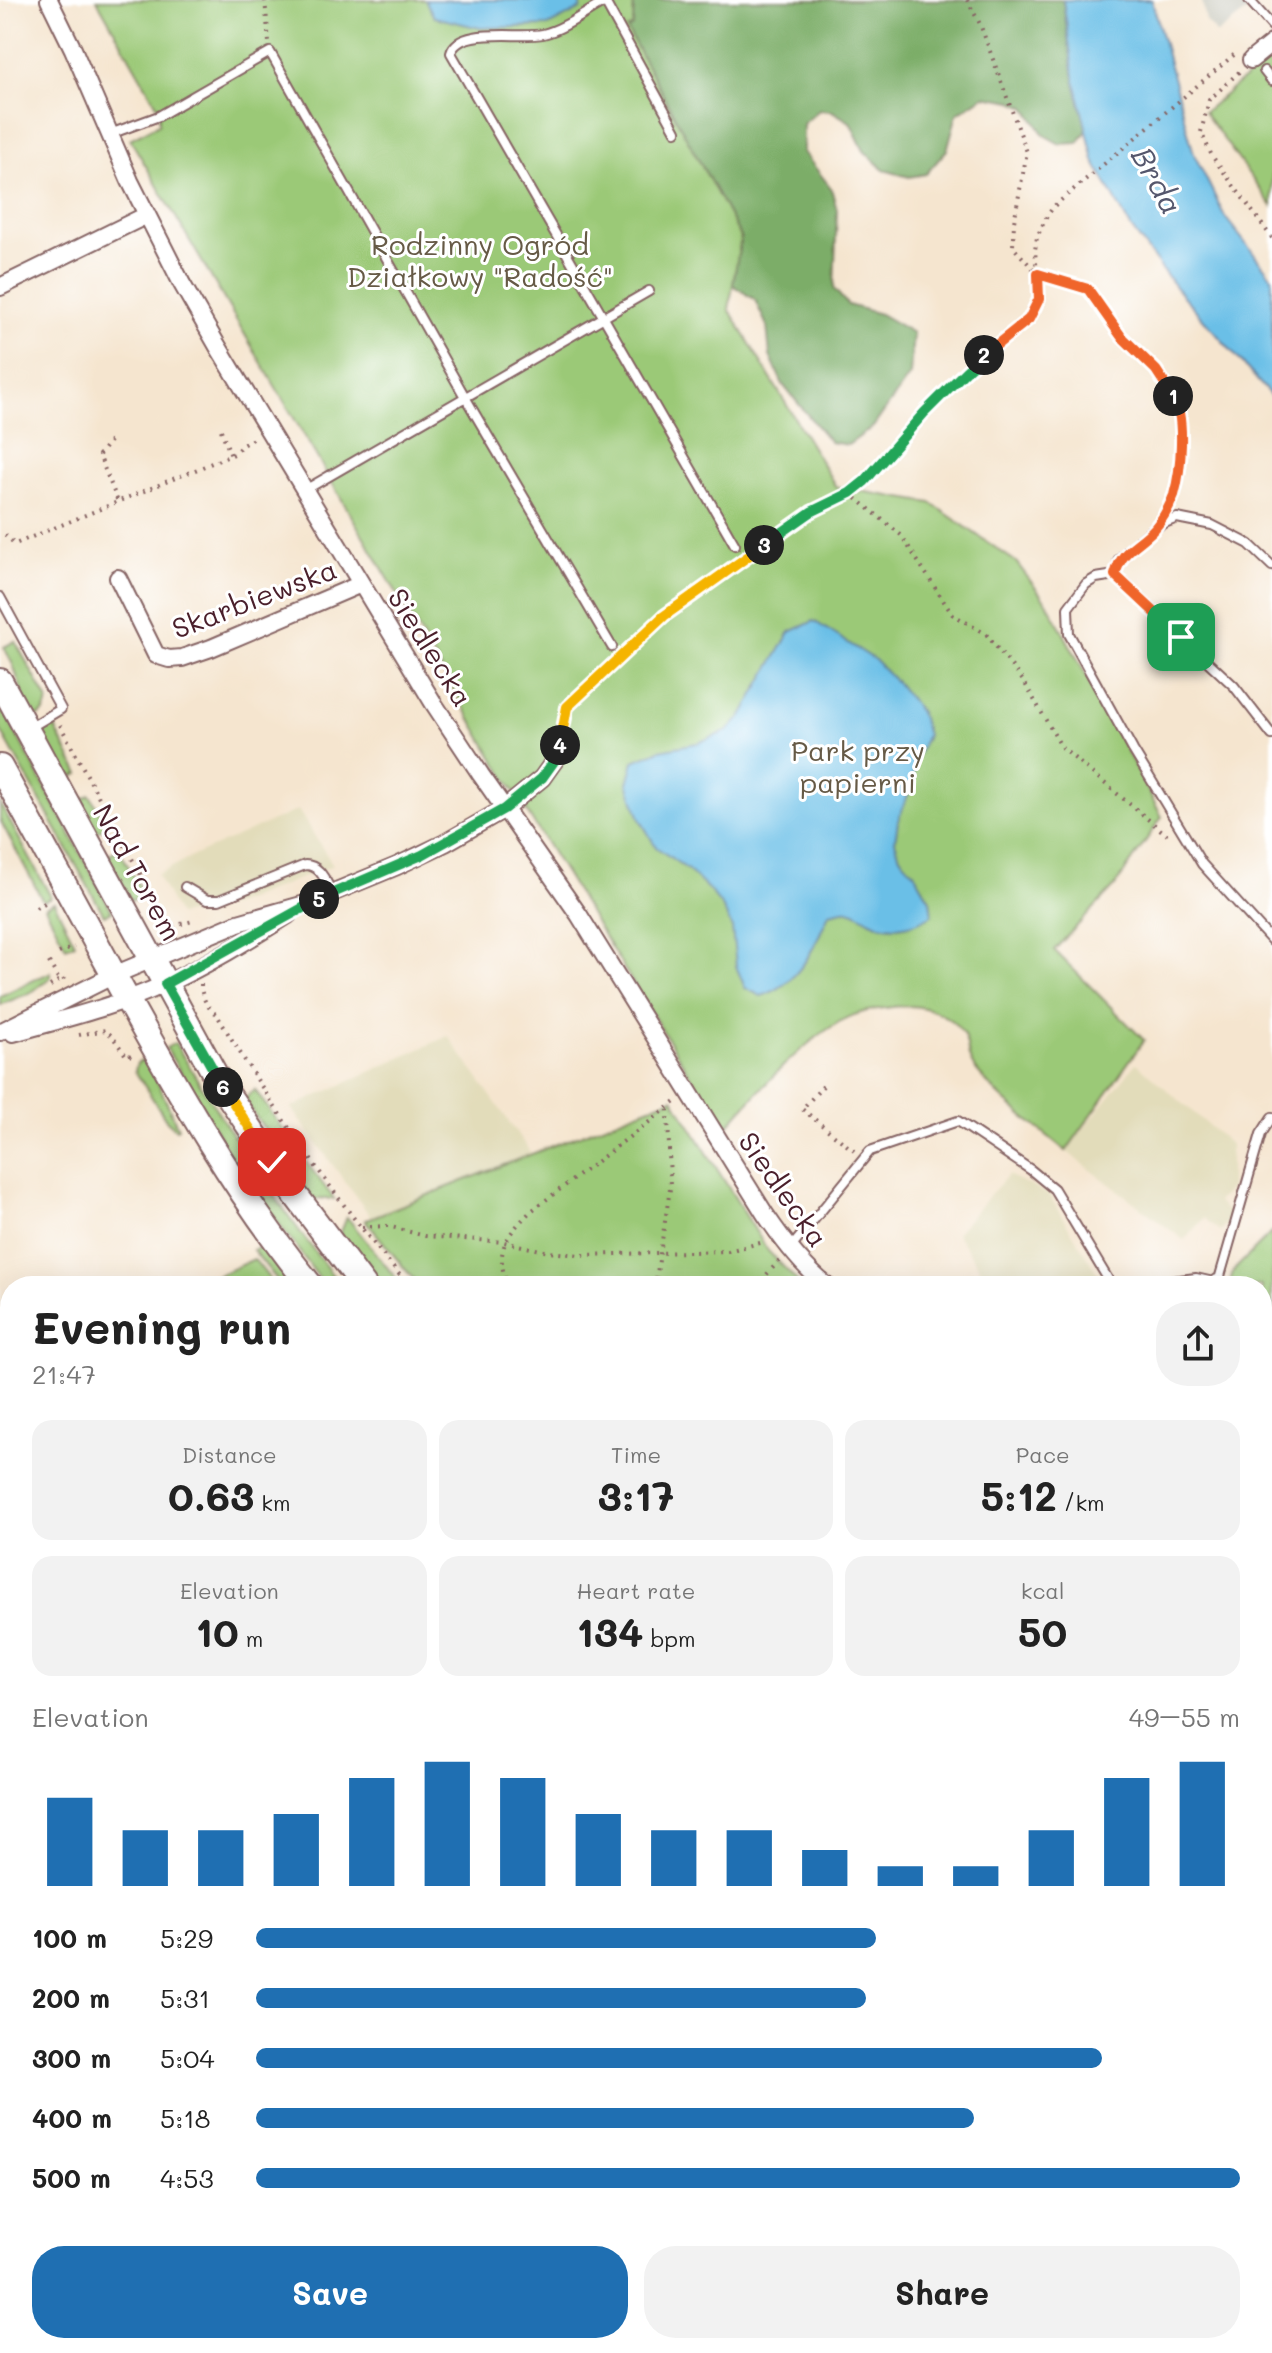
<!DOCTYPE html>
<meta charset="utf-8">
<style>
:root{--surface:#fff;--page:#f2f2f2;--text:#222;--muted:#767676;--accent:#1f6fb2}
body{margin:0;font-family:Mali,sans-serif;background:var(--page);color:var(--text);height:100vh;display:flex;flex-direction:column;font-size:30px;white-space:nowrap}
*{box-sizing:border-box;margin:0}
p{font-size:26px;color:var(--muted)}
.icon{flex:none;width:44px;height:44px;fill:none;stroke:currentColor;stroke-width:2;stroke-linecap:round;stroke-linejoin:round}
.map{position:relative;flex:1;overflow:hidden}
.panel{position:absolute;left:0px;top:1276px;width:1272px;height:1078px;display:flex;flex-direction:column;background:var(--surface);border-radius:32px 32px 0 0;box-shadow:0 8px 32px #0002}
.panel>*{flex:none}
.pin{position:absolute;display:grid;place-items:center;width:68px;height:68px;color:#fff;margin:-34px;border-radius:16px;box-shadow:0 4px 12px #0006}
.km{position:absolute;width:40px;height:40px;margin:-20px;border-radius:50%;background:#222;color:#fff;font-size:22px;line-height:40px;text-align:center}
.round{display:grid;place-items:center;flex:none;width:84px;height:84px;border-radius:32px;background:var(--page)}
.head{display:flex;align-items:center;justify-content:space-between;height:136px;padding:0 32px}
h1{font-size:44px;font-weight:800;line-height:60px}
.stats{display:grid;grid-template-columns:repeat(3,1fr);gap:12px;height:136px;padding:8px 32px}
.stats div{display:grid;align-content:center;border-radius:20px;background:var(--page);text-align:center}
.stats b{font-size:40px;font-weight:800}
.stats small{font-size:22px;font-weight:400}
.stats p{font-size:22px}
.chart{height:224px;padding:16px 32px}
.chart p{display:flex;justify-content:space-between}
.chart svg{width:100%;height:144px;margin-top:8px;stroke:var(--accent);stroke-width:6}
.cta{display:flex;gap:16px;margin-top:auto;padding:16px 32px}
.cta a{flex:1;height:92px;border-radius:32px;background:var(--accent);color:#fff;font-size:32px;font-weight:800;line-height:92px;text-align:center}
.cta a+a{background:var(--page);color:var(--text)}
ul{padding:0 32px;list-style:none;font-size:26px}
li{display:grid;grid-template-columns:128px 96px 1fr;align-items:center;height:60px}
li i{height:20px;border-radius:10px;background:var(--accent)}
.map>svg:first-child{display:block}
.built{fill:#e2dcba}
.industrial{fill:#c5c5b8}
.green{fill:#9bc977;stroke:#727451;stroke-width:2}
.forest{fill:#7cad68;stroke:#63664a;stroke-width:2}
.water{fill:#6abfe7;stroke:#5a6f89;stroke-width:2}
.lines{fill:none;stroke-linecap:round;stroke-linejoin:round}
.stream{stroke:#6abfe7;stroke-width:6}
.service-casing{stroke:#866464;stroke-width:12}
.minor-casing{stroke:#866464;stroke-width:20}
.tertiary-casing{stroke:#866464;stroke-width:24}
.secondary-casing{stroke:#866464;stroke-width:28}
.primary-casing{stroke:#866464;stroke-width:30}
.path{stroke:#866464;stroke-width:4;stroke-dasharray:2 6;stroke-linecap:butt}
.service{stroke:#fff;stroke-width:8}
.minor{stroke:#fff;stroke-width:16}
.tertiary{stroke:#fff;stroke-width:20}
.secondary{stroke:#fff;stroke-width:24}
.primary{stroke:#fff;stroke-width:26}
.split-1-casing{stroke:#fff;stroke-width:16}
.split-2-casing{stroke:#fff;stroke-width:16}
.split-3-casing{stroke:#fff;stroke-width:16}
.split-4-casing{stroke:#fff;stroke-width:16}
.split-5-casing{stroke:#fff;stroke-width:16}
.split-6-casing{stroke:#fff;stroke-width:16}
.split-7-casing{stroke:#fff;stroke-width:16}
.split-1{stroke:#f0652b;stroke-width:10}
.split-2{stroke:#f0652b;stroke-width:10}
.split-3{stroke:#22a559;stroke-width:10}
.split-4{stroke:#f5b400;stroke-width:10}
.split-5{stroke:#22a559;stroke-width:10}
.split-6{stroke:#22a559;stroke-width:10}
.split-7{stroke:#f5b400;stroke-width:10}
.labels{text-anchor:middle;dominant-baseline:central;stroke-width:6;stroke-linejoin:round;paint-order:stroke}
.park-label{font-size:28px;fill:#665a46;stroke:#fff}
.street-label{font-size:28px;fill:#4a1f2b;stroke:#fff}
.water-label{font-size:30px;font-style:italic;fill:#55576d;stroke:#fff}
</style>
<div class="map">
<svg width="1272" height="2353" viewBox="0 0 1272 2353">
<rect width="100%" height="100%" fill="#fff"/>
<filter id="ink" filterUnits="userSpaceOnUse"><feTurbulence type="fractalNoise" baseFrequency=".0125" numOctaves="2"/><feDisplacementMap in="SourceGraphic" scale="16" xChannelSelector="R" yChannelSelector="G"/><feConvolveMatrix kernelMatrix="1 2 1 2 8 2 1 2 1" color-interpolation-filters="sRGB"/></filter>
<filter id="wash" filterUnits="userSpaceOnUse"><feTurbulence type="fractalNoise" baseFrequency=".006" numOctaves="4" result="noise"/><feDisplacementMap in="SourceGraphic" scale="32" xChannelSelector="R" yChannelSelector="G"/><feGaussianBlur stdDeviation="1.8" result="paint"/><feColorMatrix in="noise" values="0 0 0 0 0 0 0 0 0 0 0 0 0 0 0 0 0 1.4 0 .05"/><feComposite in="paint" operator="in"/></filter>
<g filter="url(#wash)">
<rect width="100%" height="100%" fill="#f5e5cf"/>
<path class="built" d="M298,810L333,865L234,905L178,915L157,875L195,855Z
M448,1036L532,1154L371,1217L291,1108Z
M1136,1063L1230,1144V1188L1217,1202L1233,1216L1220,1231L1204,1218L1184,1240L1066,1151Z
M1008,1175L1049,1195L1105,1286H992L956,1233Z
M10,2026V2148L0,2155V2031Z"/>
<path class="industrial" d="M1202,0H1261L1217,34L1206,21Z"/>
<path class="green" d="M97,0H634L633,26L627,29L741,237L729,309L836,487L931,503L1016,562L1048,604L1162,817L1115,886L1054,950L1144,1040L1066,1151C1035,1125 1001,1101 976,1070C961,1052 976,1039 949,1019C929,1005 908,1004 885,1008C870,1010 852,1014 839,1022C794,1049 758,1092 724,1130L496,762L130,139L159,124V109Z
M1272,56V206L1204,112Z
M15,641L48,701C46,710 45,714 36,717L30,715L13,665L4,647Z
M0,704L112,911L104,915L0,729Z
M52,722L79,774L69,779L65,778L40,732L42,728Z
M90,795L108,827L95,832L79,804L81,800Z
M0,803L51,897L43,901L0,820Z
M119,849L144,895L131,901L108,858L109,854Z
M54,902L75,943L66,947L45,907Z
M51,972V977L32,992L0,1005V996Z
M175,1043C226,1128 280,1208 341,1286H325L242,1174L166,1048Z
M147,1058L178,1128L176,1129L167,1121L135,1071L137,1063Z
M255,1090L292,1142L279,1150L245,1101L247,1096Z
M673,1098L768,1251L802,1286H419L365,1220Z
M301,1155L334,1199H312L288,1166Z
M347,1217L402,1286H379L340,1234Z
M1272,1232V1601L1262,1609V1286H1229L1233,1271Z
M262,1246L267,1247L297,1286H282L253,1250Z
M254,1259L275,1286H194Z
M10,1383V1486L0,1475V1401L4,1390Z
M1272,1692V1768L1262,1777V1701Z
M10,1725V1928L0,1930V1733Z
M1272,1825V2110L1262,2101V1834Z
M630,2344H740L736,2353H633Z
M899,2344H946L945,2353H898Z
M1053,2344H1096L1086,2353H1037L1038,2345L1052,2347Z"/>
<path class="forest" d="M634,0H1063L1074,77L1087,130L1078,143L1060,144L1044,135L1026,107L1013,101L984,96L957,114L947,150L926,174L909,177L884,170L864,151L850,122L832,111L819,110L803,124V152L831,188L837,210L834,289L848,305L880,314L913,333L910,375L873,427L848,445L830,442L783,385L770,356L767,326L755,300L733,285L741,237L627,29L633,26Z
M1211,2344H1253L1266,2353H1199Z"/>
<path class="water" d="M425,0H580L581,9L548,26L480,28L434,17Z
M1063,0H1152L1194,154L1225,217L1272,277V397L1176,288L1131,228L1094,161L1074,77Z
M814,621L875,660L897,683L920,712L927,735L916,759L911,787L898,821L895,841L900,857L914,872L930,900L932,915C914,926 891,932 871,921C863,917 857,911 848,910C842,909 836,912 829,913C815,947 799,985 761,996L745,988L736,966L732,928L723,908L708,889L688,870L656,847L640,819L628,783L634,761L660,750L697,743L726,732L740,719L790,632Z
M1272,2134V2282L1262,2292V2145Z
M1099,2344H1205L1193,2353H1089Z"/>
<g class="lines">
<path class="stream" d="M0,2232L10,2231
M1267,2321L1272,2322"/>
</g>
</g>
<g filter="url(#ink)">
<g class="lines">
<g class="service-casing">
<path id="service" d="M603,0L605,2C586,12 564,29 543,34C520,39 458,26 451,53L735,545
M1249,0L1272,26
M605,2L676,131
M1264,71L1272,81
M110,134L159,116L270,52L465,397L612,647
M305,490L649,291
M1272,566L1249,544L1212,525L1177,518L1155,527L1119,559L1115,575L1234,686L1272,735
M1115,575L1096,578L1086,584L1068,608L1069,634L1133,750L1202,864L1272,941
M0,597L61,709L31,727
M185,887L207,900H219L305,865C320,865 325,880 332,892
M790,1249L870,1151L958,1121L1031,1170L1054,1189L1111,1284L1131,1286L1196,1278L1218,1283L1261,1134L1272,1117
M0,1719L4,1716L5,1697L10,1692
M0,1824L10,1816
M753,2353L756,2344
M822,2353L823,2344
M871,2353L872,2344
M960,2353V2344"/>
</g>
<g class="minor-casing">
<path id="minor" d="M49,0L73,49L130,181L182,284L217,345L434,704L481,775L579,915L765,1214C783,1241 802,1266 827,1286
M1251,60L1272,43
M0,287L147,215
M118,578L156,655L169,659L182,658L211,648L361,584
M0,1032L114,975L238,923L305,904L397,866L445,843L504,809L542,778L557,757L562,734
M13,1033C64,1019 117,1006 165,984C208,965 248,940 288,915
M1218,1286V1283
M0,1942L10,1937
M0,1970L10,1984
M295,2353L303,2344"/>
</g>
<g class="tertiary-casing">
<path id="tertiary" d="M604,2344L605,2353"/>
</g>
<g class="secondary-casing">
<path id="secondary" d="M0,681L218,1080L294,1193L364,1286
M0,767C41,841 81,916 122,990C179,1093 237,1195 311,1286
M1262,2144L1272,2152
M1262,2270L1272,2276"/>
</g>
<g class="primary-casing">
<path id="primary" d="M1262,1675L1272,1668
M1262,1793L1272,1784
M455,2353L472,2344
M532,2353L548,2344"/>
</g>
<path class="path" d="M265,0L269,42
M967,0L980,24L1027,152L1014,222L1013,247L1038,274L1088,289L1121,336L1156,370L1179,405L1181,440L1179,468L1173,496L1167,508
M1239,72L1209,100L1201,132L1212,156L1272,238
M221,430L231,456
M110,441L99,455L118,502
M850,493L901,535L952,614L986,634L1024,682L1062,748L1167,835
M5,535L15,544L234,454L242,445L253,439
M625,652L664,616L720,575L811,512L850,493L865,481L924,413L966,371L1029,319L1039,299L1035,250L1037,237L1047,216L1054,206L1235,54
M564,719L567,707L615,661
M60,725L164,918L173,926L176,933
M0,851L5,850
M36,908L50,900
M173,926L193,921
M59,953L74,947
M49,962L59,980
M201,984C201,996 207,1008 217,1015C274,1110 337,1202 409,1286
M50,986L63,978L64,980
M79,1035L105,1030L112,1036L127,1057L135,1053
M823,1086L802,1109L854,1151
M362,1227L388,1226L425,1236L504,1242L549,1252L581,1255L728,1251L764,1242
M508,1286C494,1251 505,1237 530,1212L677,1101
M655,1286L670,1189L668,1110
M756,1286L780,1260
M1262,1630L1272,1624
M1262,2106L1272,2115
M1262,2114L1272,2123
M1262,2306L1272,2312
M357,2344L368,2353
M404,2353L423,2344
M845,2353L846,2344
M895,2353L897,2344"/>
<use href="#service" class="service"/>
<use href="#minor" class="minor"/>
<use href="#tertiary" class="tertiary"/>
<use href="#secondary" class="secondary"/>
<use href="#primary" class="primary"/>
</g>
</g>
<g class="lines" filter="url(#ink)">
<g class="split-1-casing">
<path id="split-1" d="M1173,396C1186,417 1181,471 1174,495C1170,505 1162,520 1155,528C1138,547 1122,548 1115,575L1181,637"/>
</g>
<g class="split-2-casing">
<path id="split-2" d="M984,355L1029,319L1039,299L1038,274L1088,289L1121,336L1156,370L1173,396"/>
</g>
<g class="split-3-casing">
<path id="split-3" d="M764,545L811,512L850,493L865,481L924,413L966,371L984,355"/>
</g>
<g class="split-4-casing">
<path id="split-4" d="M560,745L567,707L664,616L764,545"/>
</g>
<g class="split-5-casing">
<path id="split-5" d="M319,899L422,855L504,809L542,778L557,757L560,745"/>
</g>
<g class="split-6-casing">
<path id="split-6" d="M223,1087L165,984L319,899"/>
</g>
<g class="split-7-casing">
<path id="split-7" d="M223,1087L272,1162"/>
</g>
<use href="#split-1" class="split-1"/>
<use href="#split-2" class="split-2"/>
<use href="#split-3" class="split-3"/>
<use href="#split-4" class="split-4"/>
<use href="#split-5" class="split-5"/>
<use href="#split-6" class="split-6"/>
<use href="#split-7" class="split-7"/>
</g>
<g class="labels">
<g class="park-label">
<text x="480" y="244">Rodzinny Ogród<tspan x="480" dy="32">Działkowy "Radość"</tspan></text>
<text x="858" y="750">Park przy<tspan x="858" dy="32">papierni</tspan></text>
</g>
<g class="street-label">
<text transform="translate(254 598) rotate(-21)">Skarbiewska</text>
<text transform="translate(431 647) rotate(58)">Siedlecka</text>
<text transform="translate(138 872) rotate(61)">Nad Torem</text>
<text transform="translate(784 1189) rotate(55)">Siedlecka</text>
</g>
<g class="water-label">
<text transform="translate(1158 180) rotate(61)">Brda</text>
</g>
</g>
</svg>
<div class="pin" style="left:1181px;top:637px;background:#1e9e55"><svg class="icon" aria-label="arrive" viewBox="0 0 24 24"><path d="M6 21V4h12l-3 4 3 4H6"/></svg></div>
<div class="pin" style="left:272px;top:1162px;background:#d93025"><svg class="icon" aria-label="check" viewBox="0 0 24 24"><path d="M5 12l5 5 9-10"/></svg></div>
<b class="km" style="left:1173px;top:396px">1</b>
<b class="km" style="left:984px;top:355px">2</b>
<b class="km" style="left:764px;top:545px">3</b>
<b class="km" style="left:560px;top:745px">4</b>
<b class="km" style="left:319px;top:899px">5</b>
<b class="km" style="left:223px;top:1087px">6</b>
<section class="panel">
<div class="head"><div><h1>Evening run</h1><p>21:47</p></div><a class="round"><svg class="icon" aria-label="share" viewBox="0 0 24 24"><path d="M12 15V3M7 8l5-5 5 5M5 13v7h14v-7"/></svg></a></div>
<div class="stats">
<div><p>Distance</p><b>0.63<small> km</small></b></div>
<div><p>Time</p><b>3:17</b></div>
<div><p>Pace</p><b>5:12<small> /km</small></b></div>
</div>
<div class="stats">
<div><p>Elevation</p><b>10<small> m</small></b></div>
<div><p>Heart rate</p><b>134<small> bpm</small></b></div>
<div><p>kcal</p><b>50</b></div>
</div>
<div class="chart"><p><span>Elevation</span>49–55 m</p>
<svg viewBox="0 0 160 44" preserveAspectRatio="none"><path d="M5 44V17M15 44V27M25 44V27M35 44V22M45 44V11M55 44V6M65 44V11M75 44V22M85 44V27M95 44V27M105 44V33M115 44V38M125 44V38M135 44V27M145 44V11M155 44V6"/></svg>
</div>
<ul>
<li><b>100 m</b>5:29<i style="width:63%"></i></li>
<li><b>200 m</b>5:31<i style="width:62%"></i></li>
<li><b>300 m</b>5:04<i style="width:86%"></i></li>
<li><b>400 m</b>5:18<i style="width:73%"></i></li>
<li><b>500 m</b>4:53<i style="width:100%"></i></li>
</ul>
<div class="cta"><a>Save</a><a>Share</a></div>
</section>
</div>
